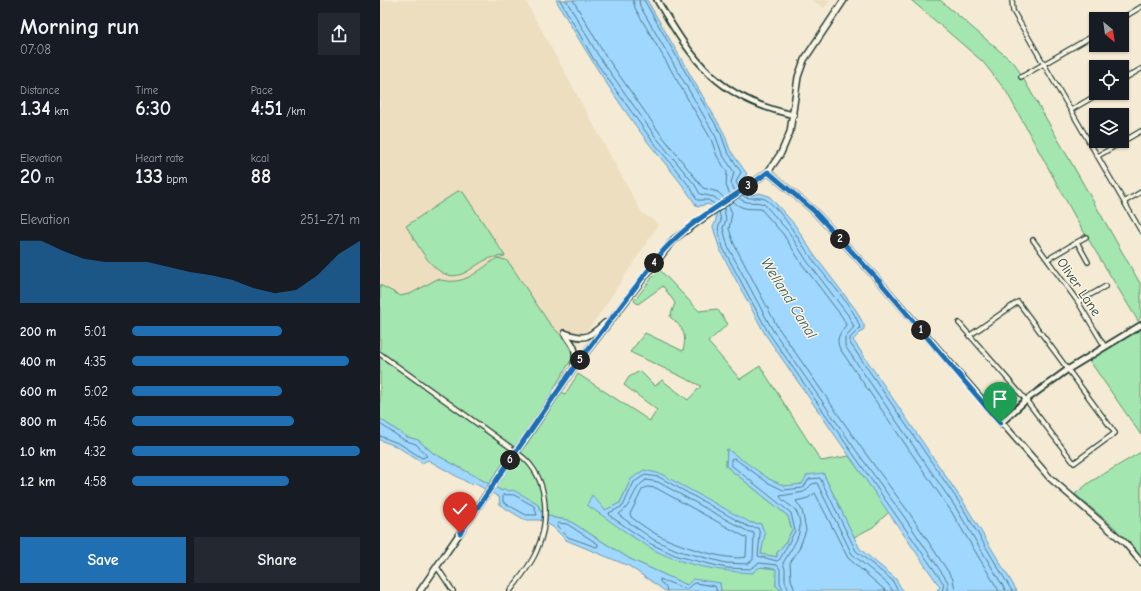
<!DOCTYPE html>
<meta charset="utf-8">
<style>
:root{--surface:#171b24;--page:#242831;--text:#f1f3f6;--muted:#9ea1a6;--accent:#1f6fb2}
body{margin:0;font-family:"Comic Neue",sans-serif;background:var(--page);color:var(--text);height:100vh;display:flex;flex-direction:column;font-size:15px;white-space:nowrap}
*{box-sizing:border-box;margin:0}
p{font-size:13px;color:var(--muted)}
.icon{flex:none;width:22px;height:22px;fill:none;stroke:currentColor;stroke-width:2;stroke-linecap:round;stroke-linejoin:round}
.map{position:relative;flex:1;overflow:hidden}
.sheet{display:flex;flex-direction:column;background:var(--surface);width:380px}
.sheet>*{flex:none}
.needle{width:26px;rotate:151deg}
.fabs{position:absolute;left:709px;top:12px;display:grid;gap:8px}
.fabs a{display:grid;place-items:center;width:40px;height:40px;border-radius:0px;background:var(--surface);box-shadow:0 1px 3px #0004;font-size:20px}
.pin{position:absolute;display:grid;place-items:center;width:34px;height:34px;color:#fff;margin:-41px -17px;border-radius:50% 50% 50% 0;rotate:-45deg;box-shadow:0 0 4px #0007}
.pin .icon{rotate:45deg}
.km{position:absolute;width:20px;height:20px;margin:-10px;border-radius:50%;background:#222;color:#fff;font-size:11px;line-height:20px;text-align:center}
.round{display:grid;place-items:center;flex:none;width:42px;height:42px;border-radius:0px;background:var(--page)}
.overview{display:flex;align-items:center;justify-content:space-between;height:68px;padding:0 20px}
h1{font-size:22px;font-weight:800;line-height:30px}
.metrics{display:grid;grid-template-columns:repeat(3,1fr);gap:6px;height:68px;padding:4px 20px}
.metrics div{display:grid;align-content:center}
.metrics b{font-size:20px;font-weight:800}
.metrics small{font-size:11px;font-weight:400}
.metrics p{font-size:11px}
.chart{height:112px;padding:8px 20px}
.chart p{display:flex;justify-content:space-between}
.chart svg{width:100%;height:72px;margin-top:4px;fill:var(--accent);opacity:.7}
.cta{display:flex;gap:8px;margin-top:auto;padding:8px 20px}
.cta a{flex:1;height:46px;border-radius:0px;background:var(--accent);color:#fff;font-size:16px;font-weight:800;line-height:46px;text-align:center}
.cta a+a{background:var(--page);color:var(--text)}
ul{padding:0 20px;list-style:none;font-size:13px}
li{display:grid;grid-template-columns:64px 48px 1fr;align-items:center;height:30px}
li i{height:10px;border-radius:5px;background:var(--accent)}
main{display:flex;flex:1;min-height:0}
.map>svg:first-child{display:block}
.built{fill:#eddec0}
.green{fill:#a3e6b0;stroke:#619272}
.water{fill:#9fd7ff;stroke:#6c99ae}
.lines{fill:none;stroke-linecap:round;stroke-linejoin:round}
.shore{stroke:#527b85;stroke-width:1}
.minor-casing{stroke:#1f3d34;stroke-width:6}
.tertiary-casing{stroke:#1f3d34;stroke-width:8}
.secondary-casing{stroke:#1f3d34;stroke-width:8}
.minor{stroke:#fcf5e5;stroke-width:3.5}
.tertiary{stroke:#fcf5e5;stroke-width:4.5}
.secondary{stroke:#fcf5e5;stroke-width:5}
.secondary-bridge-casing{stroke:#1f3d34;stroke-width:8;stroke-linecap:butt}
.secondary-bridge{stroke:#fcf5e5;stroke-width:5}
.route-casing{stroke:#fff;stroke-width:8}
.route{stroke:#1f6fb2;stroke-width:5}
.labels{text-anchor:middle;dominant-baseline:central;stroke-width:3;stroke-linejoin:round;paint-order:stroke}
.street-label{font-size:14px;fill:#1f3d34;stroke:#fcf5e5}
.water-label{font-size:15px;font-style:italic;fill:#395c5d;stroke:#fcf5e5}
</style>
<main>
<section class="sheet">
<div class="overview"><div><h1>Morning run</h1><p>07:08</p></div><a class="round"><svg class="icon" aria-label="share" viewBox="0 0 24 24"><path d="M12 15V3M7 8l5-5 5 5M5 13v7h14v-7"/></svg></a></div>
<div class="metrics">
<div><p>Distance</p><b>1.34<small> km</small></b></div>
<div><p>Time</p><b>6:30</b></div>
<div><p>Pace</p><b>4:51<small> /km</small></b></div>
</div>
<div class="metrics">
<div><p>Elevation</p><b>20<small> m</small></b></div>
<div><p>Heart rate</p><b>133<small> bpm</small></b></div>
<div><p>kcal</p><b>88</b></div>
</div>
<div class="chart"><p><span>Elevation</span>251–271 m</p>
<svg viewBox="0 0 160 44" preserveAspectRatio="none"><path d="M0 44V6L10 6L20 12L30 17L40 19L50 19L60 19L70 22L80 25L90 27L100 30L110 35L120 38L130 36L140 27L150 14L160 6V44z"/></svg>
</div>
<ul>
<li><b>200 m</b>5:01<i style="width:66%"></i></li>
<li><b>400 m</b>4:35<i style="width:95%"></i></li>
<li><b>600 m</b>5:02<i style="width:66%"></i></li>
<li><b>800 m</b>4:56<i style="width:71%"></i></li>
<li><b>1.0 km</b>4:32<i style="width:100%"></i></li>
<li><b>1.2 km</b>4:58<i style="width:69%"></i></li>
</ul>
<div class="cta"><a>Save</a><a>Share</a></div>
</section>
<div class="map">
<svg width="761" height="591" viewBox="0 0 761 591">
<rect width="100%" height="100%" fill="#f5ebd4"/>
<filter id="ink" filterUnits="userSpaceOnUse"><feTurbulence type="fractalNoise" baseFrequency=".025" numOctaves="2"/><feDisplacementMap in="SourceGraphic" scale="8" xChannelSelector="R" yChannelSelector="G"/><feConvolveMatrix kernelMatrix="1 2 1 2 8 2 1 2 1" color-interpolation-filters="sRGB"/></filter>
<g filter="url(#ink)">
<path class="built" d="M0,0H145L262,213L279,224L221,312L168,384L0,294Z
M431,0H451L444,8Z"/>
<path class="green" d="M531,0H560L635,64L761,285V317L758,321L699,224L626,91L603,62Z
M78,191L83,192L125,256C106,257 104,261 88,271C58,290 40,247 26,226Z
M117,258L126,260L130,264L169,323L193,348V357L174,388L185,394L198,374L270,421L277,410L244,385L249,377L260,371L275,386L282,380L308,400L321,386L250,352L265,333L303,351C307,334 303,327 290,317L295,303L283,286L258,304L254,301L279,269L319,311L337,309L348,324L328,342L360,379L380,366L441,461L469,456L509,512L493,527L474,537L443,473C432,479 418,488 405,486C393,485 359,458 347,449L346,466L408,516L412,530L406,542L397,553V557L381,554L384,534L381,524L371,523L251,479L240,503L225,511L207,505L375,569L379,567L397,569L396,586L402,591H341L340,583L307,585L250,559L188,520L174,518L161,511L157,503L129,491H122L53,453L38,440L27,437L0,419V285L21,296L32,293L57,279C84,287 96,272 117,258Z
M761,324V435L707,357Z
M761,452V564L735,528L695,494L710,482Z"/>
<path class="water" d="M176,0H267L344,133L350,150L367,174L360,182L366,193L372,195L379,193L389,196L415,225L434,255L476,310L484,325V329L473,340L584,503L637,591H556L560,587L385,334L340,250L333,227C338,218 338,207 327,204L317,207C303,183 284,163 267,141C233,96 204,49 176,0Z
M0,419L27,437L38,440L53,453L122,491L124,489L129,491L133,490L157,503L161,512L174,518L188,520L250,559L307,585L313,579L340,583L341,591H285L249,566L186,540L173,527L160,520H145L120,505L119,497L94,483L92,485L48,460L42,463L18,447L0,440Z
M347,449L389,479L405,486L422,484L427,475L443,473L480,549L515,578L523,591H402L396,586V569C387,568 378,564 373,573C338,571 299,565 269,547C247,534 228,519 207,505L212,495L225,510L240,503L251,479L264,470L281,474L371,523L381,524L385,534L381,554L397,557V553L406,542L412,530L408,516L346,466Z"/>
<g class="lines">
<path class="shore" d="M180,0L213,58L271,139L311,188L317,200H328L336,205
M186,0L218,55L275,136L315,185L320,194L334,197L340,202
M193,0L223,52L279,132L323,188L338,192L345,199
M253,0L255,8L331,139L337,156L347,172L346,185L350,195
M259,0L260,6L336,137L342,154L354,172L351,183L355,191
M264,0L341,134L347,151L361,172L356,182L359,188
M362,195C370,202 380,194 388,201C406,216 417,238 431,257C444,277 475,307 480,328L470,338V343L581,505L632,591
M358,197C366,206 375,200 384,204L408,231L427,261L468,315L474,327L465,337V346L576,508L626,591
M353,201C362,211 371,208 381,209L403,234L422,264L463,318L466,325C460,333 455,339 460,349L571,511L619,591
M348,204L352,213L349,229L354,244L397,326L480,446L530,514L573,579L575,591
M344,208L346,220L343,228L348,247L392,329L475,449L525,518L568,582V591
M339,211L341,221L338,228L343,248L388,332L564,584L562,591
M0,424L24,440L36,444L47,456L42,458L20,444L0,436
M266,480L278,482L367,531L374,533L373,560L367,564L346,563L299,551L274,540L240,516L239,514C254,505 251,489 266,480Z
M267,487L276,488L367,538L366,557C348,562 293,544 276,534C267,529 259,523 251,517L250,514L262,490Z
M134,495L154,506L157,515H146L123,502V495Z
M179,523L187,524L218,544V546L216,547L188,537L177,526Z
M287,591L286,587L280,582V579L306,589L315,583L335,586L337,591
M404,591L400,583V569L397,565L379,563L370,569L346,568L297,556L271,544L230,516L229,513L243,506L254,482L265,475L279,477L369,527L378,528L380,534L378,556L397,561L400,559L415,531L411,513L351,465V459L354,458L387,482L403,490L423,488L429,479L440,478L476,551L512,580L518,591
M409,591L405,581V569L403,563C412,547 427,531 416,511C412,505 403,503 400,496L424,492L432,484L437,483L472,554L508,584L513,591
M415,591L411,579L410,563L419,549L426,530L422,510L416,501L428,498L435,493L468,558L506,591"/>
<g class="minor-casing">
<path id="minor" d="M632,0L633,11L761,231
M741,19L761,7
M641,77L716,34
M742,80L761,69
M691,110L720,93
M718,156L761,131
M744,202L761,192
M653,240L698,302L725,347
M697,242L706,237
M668,259L697,242L708,262
M698,302L726,286
M579,323L646,400L694,463L735,433L638,302L589,336
M0,354L130,447C136,452 142,456 147,461C169,484 169,522 157,550C151,565 140,578 130,591
M57,567L73,591"/>
</g>
<g class="tertiary-casing">
<path id="tertiary" d="M277,0C314,63 339,99 414,115
M621,423L646,400L687,370L761,325"/>
</g>
<g class="secondary-casing">
<path id="secondary" d="M388,172L433,210L500,282L670,478L745,543L761,562
M185,333C206,341 209,337 225,323
M185,334C195,347 197,350 194,366
M144,441L193,369L294,239L388,172L401,153L410,132L418,77L424,60L464,0
M40,591L130,460"/>
</g>
<use href="#minor" class="minor"/>
<use href="#tertiary" class="tertiary"/>
<use href="#secondary" class="secondary"/>
<g class="secondary-bridge-casing">
<path id="secondary-bridge" d="M130,460L144,441"/>
</g>
<use href="#secondary-bridge" class="secondary-bridge"/>
</g>
</g>
<g class="lines" filter="url(#ink)">
<g class="route-casing">
<path id="route" d="M80,533L193,369L283,251C312,218 353,199 388,172L433,210L500,282L620,423"/>
</g>
<use href="#route" class="route"/>
</g>
<g class="labels">
<g class="street-label">
<text transform="translate(699 287) rotate(56)">Oliver Lane</text>
</g>
<g class="water-label">
<text transform="translate(409 298) rotate(58)">Welland Canal</text>
</g>
</g>
</svg>
<div class="fabs">
<a><svg class="needle" viewBox="-14 -14 28 28"><path d="M0-13l5 13h-10z" fill="#e53935"/><path d="M0 13l5-13h-10z" fill="#9ea1a6"/></svg></a>
<a><svg class="icon" aria-label="locate" viewBox="0 0 24 24"><circle cx="12" cy="12" r="6"/><path d="M12 2v4M12 18v4M2 12h4M18 12h4"/></svg></a>
<a><svg class="icon" aria-label="layers" viewBox="0 0 24 24"><path d="M12 4l9 5-9 5-9-5zM3 14l9 5 9-5"/></svg></a>
</div>
<div class="pin" style="left:620px;top:423px;background:#1e9e55"><svg class="icon" aria-label="arrive" viewBox="0 0 24 24"><path d="M6 21V4h12l-3 4 3 4H6"/></svg></div>
<div class="pin" style="left:80px;top:533px;background:#d93025"><svg class="icon" aria-label="check" viewBox="0 0 24 24"><path d="M5 12l5 5 9-10"/></svg></div>
<b class="km" style="left:541px;top:330px">1</b>
<b class="km" style="left:460px;top:239px">2</b>
<b class="km" style="left:368px;top:186px">3</b>
<b class="km" style="left:274px;top:263px">4</b>
<b class="km" style="left:200px;top:360px">5</b>
<b class="km" style="left:130px;top:460px">6</b>
</div>
</main>
